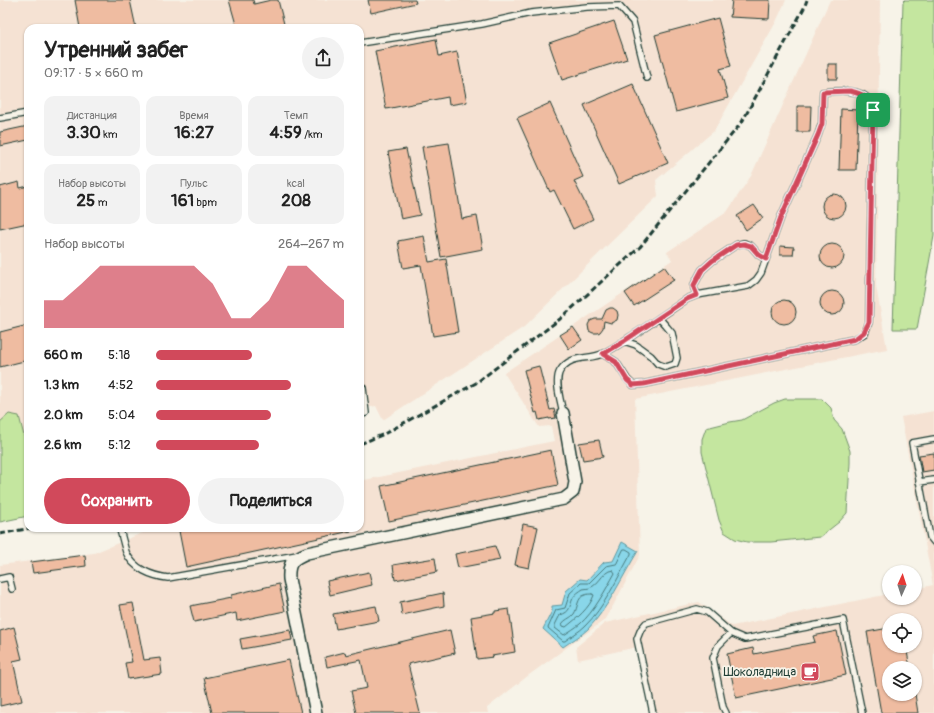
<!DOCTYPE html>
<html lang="ru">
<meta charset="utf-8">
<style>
:root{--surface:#fff;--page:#f2f2f2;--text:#222;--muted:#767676;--accent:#d1495b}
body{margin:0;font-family:Pangolin,sans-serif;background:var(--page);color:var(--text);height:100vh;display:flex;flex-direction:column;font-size:15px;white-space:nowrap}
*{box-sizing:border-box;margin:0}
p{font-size:13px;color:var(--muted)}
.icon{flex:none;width:22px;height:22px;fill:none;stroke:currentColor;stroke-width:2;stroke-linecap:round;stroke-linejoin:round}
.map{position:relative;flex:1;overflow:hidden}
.drawer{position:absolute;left:24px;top:24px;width:340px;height:508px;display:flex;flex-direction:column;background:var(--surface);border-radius:12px;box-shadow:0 1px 3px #0004}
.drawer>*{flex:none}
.needle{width:26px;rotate:3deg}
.controls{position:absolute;left:882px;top:565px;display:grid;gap:8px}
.controls a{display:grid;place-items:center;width:40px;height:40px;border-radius:50%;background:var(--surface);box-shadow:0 1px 3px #0004;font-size:20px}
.pin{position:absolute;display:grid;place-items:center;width:34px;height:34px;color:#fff;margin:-17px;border-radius:8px;box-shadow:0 2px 6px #0006}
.round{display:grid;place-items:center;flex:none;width:42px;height:42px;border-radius:21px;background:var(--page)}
.summary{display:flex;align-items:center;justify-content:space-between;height:68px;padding:0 20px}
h1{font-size:22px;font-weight:700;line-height:30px}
.metrics{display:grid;grid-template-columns:repeat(3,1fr);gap:6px;height:68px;padding:4px 20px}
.metrics div{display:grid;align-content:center;border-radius:10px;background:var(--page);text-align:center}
.metrics b{font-size:17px;font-weight:700}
.metrics small{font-size:11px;font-weight:400}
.metrics p{font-size:11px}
.chart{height:112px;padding:8px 20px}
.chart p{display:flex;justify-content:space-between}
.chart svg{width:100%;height:72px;margin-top:4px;fill:var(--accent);opacity:.7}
.primary-button{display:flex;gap:8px;margin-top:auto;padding:8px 20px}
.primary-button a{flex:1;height:46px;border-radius:24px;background:var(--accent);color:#fff;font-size:16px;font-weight:700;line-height:46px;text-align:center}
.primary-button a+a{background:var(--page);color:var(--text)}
ul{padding:0 20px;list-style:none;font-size:13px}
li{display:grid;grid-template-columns:64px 48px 1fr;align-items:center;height:30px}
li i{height:10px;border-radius:5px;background:var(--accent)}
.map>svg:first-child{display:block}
.built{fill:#f5e2d3;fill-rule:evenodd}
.green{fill:#c4e69f;stroke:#72926a}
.water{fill:#89d6e9;stroke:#5f99a1}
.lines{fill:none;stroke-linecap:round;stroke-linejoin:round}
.shore{stroke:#497a7c;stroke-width:1}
.building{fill:#efbca1;stroke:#1f3d34}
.lane-casing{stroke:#1f3d34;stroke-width:8}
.street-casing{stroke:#1f3d34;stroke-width:14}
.lane{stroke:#f7f3e8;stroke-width:5.5}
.street{stroke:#f7f3e8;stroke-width:11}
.rail{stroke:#1f3d34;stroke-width:3;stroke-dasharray:6 3;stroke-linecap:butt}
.route-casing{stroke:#fff;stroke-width:8}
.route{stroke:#d1495b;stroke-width:5}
.labels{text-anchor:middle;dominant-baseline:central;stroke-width:3.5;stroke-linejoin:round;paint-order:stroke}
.poi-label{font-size:12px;fill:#1f3d34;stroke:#f7f3e8;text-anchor:end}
</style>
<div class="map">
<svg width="934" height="713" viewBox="0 0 934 713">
<rect width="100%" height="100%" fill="#f7f3e8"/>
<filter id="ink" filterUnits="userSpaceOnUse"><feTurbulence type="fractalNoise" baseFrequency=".025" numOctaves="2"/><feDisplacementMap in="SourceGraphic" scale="8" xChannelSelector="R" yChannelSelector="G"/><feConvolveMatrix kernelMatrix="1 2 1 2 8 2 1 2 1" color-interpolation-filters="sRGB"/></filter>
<g filter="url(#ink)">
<path class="built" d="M0,0H786L776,22L714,131L656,180L658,196L524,327L383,420L376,406L360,409V28H28V467L0,472Z
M830,0H880L876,286L887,349L635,399L640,555L606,619L529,675L487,708L488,713H0V565L94,553L154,528H360V481L554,441L551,426L539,427L504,373L672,260L667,252L727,212L751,176Z
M934,411V713H650L637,647L578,660L576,647L605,623L699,602L732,626L889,594V598H915V589L933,585L901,417ZM889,620H915V646H889ZM889,668H915V694H889Z"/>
<path class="green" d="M905,0H934V236L917,329H893L903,2Z
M785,399H822L831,408L834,420L842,429L850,451V463L847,513L839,522L820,537L771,542H747L735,539L724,532L719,520L702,452V439L706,428L730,422L742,420L774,403Z
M9,414L19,416L24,436L28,440V516L0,522V422Z"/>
<path class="water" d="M622,542L638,551C622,577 609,607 588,629C581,636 571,641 563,647L543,629L552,611V606L562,605L566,591L580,579L587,580L604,562L613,561Z"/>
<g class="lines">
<path class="shore" d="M624,549H626L631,552V554C618,577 604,608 585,626C579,632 571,636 565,641H563L548,628L556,610L565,608L570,593L581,583H589L606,566L616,564Z
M613,570L615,573C606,589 594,612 580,624C575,628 570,631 564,635L555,628V625L560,615C571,612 569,607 573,598C575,594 580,591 583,589C600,589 600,571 613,570Z
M592,594L594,595C590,608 576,619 566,627L563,626L562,624C565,619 570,619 574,614C578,608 577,597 585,595C587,594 590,594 592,594Z"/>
</g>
<path class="building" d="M75,0H130L136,28H80Z
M229,0H253L254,4L271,0H278L285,28H237Z
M368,0H415L416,3L371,13Z
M732,0H770L769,19L730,17Z
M718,18L731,66L720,69L728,98L676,112L655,35Z
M614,21L627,59L562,80L549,43Z
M436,39L439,56L457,52L467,102L449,105L448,97L386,109L375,51Z
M828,64H837V79H828Z
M633,84L668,163L619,184L584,105Z
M550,103L583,177L574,181L593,219L573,229L554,190L550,192L517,118Z
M797,106H811L810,132H797Z
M841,109L858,110L856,170H839Z
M28,126V140L0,146V132Z
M449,143L462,219L477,216L483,249L441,257L422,147Z
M406,149L420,215L401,219L388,152Z
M19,182L20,188L28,186V202L26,203L28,211V223L0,229V187Z
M822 206a12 12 0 1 1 24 0a12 12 0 1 1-24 0Z
M754,205L763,218L746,230L737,216Z
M424,236L429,262L446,259L458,332L433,336L421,265L403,268L398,241Z
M820 256a12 12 0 1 1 24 0a12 12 0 1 1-24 0Z
M780,246L794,247L793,255H780Z
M664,266L674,280L634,306L625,293Z
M820 303a12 12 0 1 1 24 0a12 12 0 1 1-24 0Z
M772 312a12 12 0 1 1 24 0a12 12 0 1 1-24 0Z
M610,308H613L617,311L618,315L617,320L611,323L604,321L603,328L600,332L598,333H593L589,331L588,325L590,321L595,319H602L606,310Z
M28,325V360L0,367V332Z
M573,327L582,340L569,349L560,335Z
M539,366L550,410L554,409L556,418L549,419V418L539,420L537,412L535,413L524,370Z
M599,440L603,457L583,460L579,443Z
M551,450L558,485L389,521L381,486Z
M934,453V470L922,472L919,455Z
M523,524L538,527L529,568L515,565Z
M194,528H350L351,531L186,567L179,531Z
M495,546L500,560L458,568L455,554Z
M85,555L86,566L33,573L31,562Z
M435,558L437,572L395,580L393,565Z
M369,572L372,585L330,595L327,581Z
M279,584L285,611L237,621L236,613L194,622L190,606L231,598V595Z
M443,593L444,606L402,615L400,602Z
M133,603L144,660L160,658L162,674L128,679L125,663L132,662L120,605Z
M376,606L379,621L336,629L333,614Z
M509,609L515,652L492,656L493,657L477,659L471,617L495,613V611Z
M14,627L22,659L13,661L22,701L0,706V631Z
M889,628V646H906L910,668H889V694H915L918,713H881L867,632Z
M290,630L292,640L242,649L240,639Z
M450,630L455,653L408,664L420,713H356L351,691L367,688L361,660L327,667L325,657L345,652L346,655Z
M837,631L846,675L736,698L727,654L753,648L754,654L815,642L813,636Z
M289,660L301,713H212L204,678Z"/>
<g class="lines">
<g class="lane-casing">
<path id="lane" d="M360,43L482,24L531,13L587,7L619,6L633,22L647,78
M0,118L28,113
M697,295L694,288V285L702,270L712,261L736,245L744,243L751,246L759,255L766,259
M624,341L636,345L651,356L658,364L666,367L675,364L677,358L672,333L667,327L659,318
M563,413C561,402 554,381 560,371C571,353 590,361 604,353C616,347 627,339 638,332C655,321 671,310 687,299L697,295L748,286L756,280L761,273L781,217L818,135L822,123L823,92C836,91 860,88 869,100C871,103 872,107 873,110L869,322L865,333L855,339L644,384L633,385L627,379L616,362L603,354
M360,415L366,413L363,388
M934,439L912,443L930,537L934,542
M919,482L934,480
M126,528L120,530C122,537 124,545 126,552C133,569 152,576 168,578L297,555
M0,579L9,577L12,589
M653,713L637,639L641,629L646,623L697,609L707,612L731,633L745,639L843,620L862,713
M726,713L723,707L713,658L718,646L731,633"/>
</g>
<g class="street-casing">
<path id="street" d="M316,713L289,579C288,563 292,559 307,553L564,499L573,492L575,482L563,413"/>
</g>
<use href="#lane" class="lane"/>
<use href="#street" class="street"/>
<path class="rail" d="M360,444L384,434L476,383L560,319L640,247L742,122L804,8L807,0
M0,534L31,528"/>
</g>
</g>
<g class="lines" filter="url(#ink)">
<g class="route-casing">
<path id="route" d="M850,91C863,94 868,96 873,110L869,322L864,332L855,339L644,384L633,385L627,380L616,362L603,354L624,341L687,299L697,295L694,288V285L702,270L712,261L736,245L744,244L751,246L759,255L766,259L781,217L818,135L822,124L823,92Z"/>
</g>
<use href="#route" class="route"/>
</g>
<defs>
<g id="cafe-square" transform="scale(1)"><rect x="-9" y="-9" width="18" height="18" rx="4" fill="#d1495b" stroke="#f7f3e8"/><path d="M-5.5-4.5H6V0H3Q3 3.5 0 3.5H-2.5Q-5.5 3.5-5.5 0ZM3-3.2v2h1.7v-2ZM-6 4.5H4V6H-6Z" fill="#fff"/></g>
</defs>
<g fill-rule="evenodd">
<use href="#cafe-square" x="810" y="672"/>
</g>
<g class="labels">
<g class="poi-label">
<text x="796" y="672">Шоколадница</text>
</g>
</g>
</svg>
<div class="controls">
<a><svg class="needle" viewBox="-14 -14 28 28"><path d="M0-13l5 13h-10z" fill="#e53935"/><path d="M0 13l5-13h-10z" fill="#767676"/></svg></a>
<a><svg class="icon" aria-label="locate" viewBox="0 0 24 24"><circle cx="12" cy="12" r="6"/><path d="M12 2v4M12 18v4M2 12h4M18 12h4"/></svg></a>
<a><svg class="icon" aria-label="layers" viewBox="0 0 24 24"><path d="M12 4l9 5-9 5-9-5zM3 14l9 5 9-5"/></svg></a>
</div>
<div class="pin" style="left:873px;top:110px;background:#1e9e55"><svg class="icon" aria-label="arrive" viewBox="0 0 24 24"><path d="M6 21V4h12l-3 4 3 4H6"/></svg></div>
<section class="drawer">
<div class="summary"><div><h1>Утренний забег</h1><p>09:17 · 5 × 660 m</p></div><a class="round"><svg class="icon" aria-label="share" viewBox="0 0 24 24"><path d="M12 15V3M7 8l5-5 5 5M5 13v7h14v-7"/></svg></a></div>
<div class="metrics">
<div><p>Дистанция</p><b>3.30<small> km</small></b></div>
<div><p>Время</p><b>16:27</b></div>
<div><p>Темп</p><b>4:59<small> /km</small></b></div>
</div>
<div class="metrics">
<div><p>Набор высоты</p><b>25<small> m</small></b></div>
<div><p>Пульс</p><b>161<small> bpm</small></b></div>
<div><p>kcal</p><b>208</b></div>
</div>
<div class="chart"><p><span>Набор высоты</span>264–267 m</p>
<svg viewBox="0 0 160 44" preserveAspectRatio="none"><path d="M0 44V27L10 27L20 17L30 6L40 6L50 6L60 6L70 6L80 6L90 17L100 38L110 38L120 27L130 6L140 6L150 17L160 27V44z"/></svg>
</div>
<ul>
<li><b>660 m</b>5:18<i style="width:51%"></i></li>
<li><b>1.3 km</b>4:52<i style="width:72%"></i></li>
<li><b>2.0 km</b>5:04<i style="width:61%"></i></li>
<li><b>2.6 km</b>5:12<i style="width:55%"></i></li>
</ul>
<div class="primary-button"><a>Сохранить</a><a>Поделиться</a></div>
</section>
</div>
